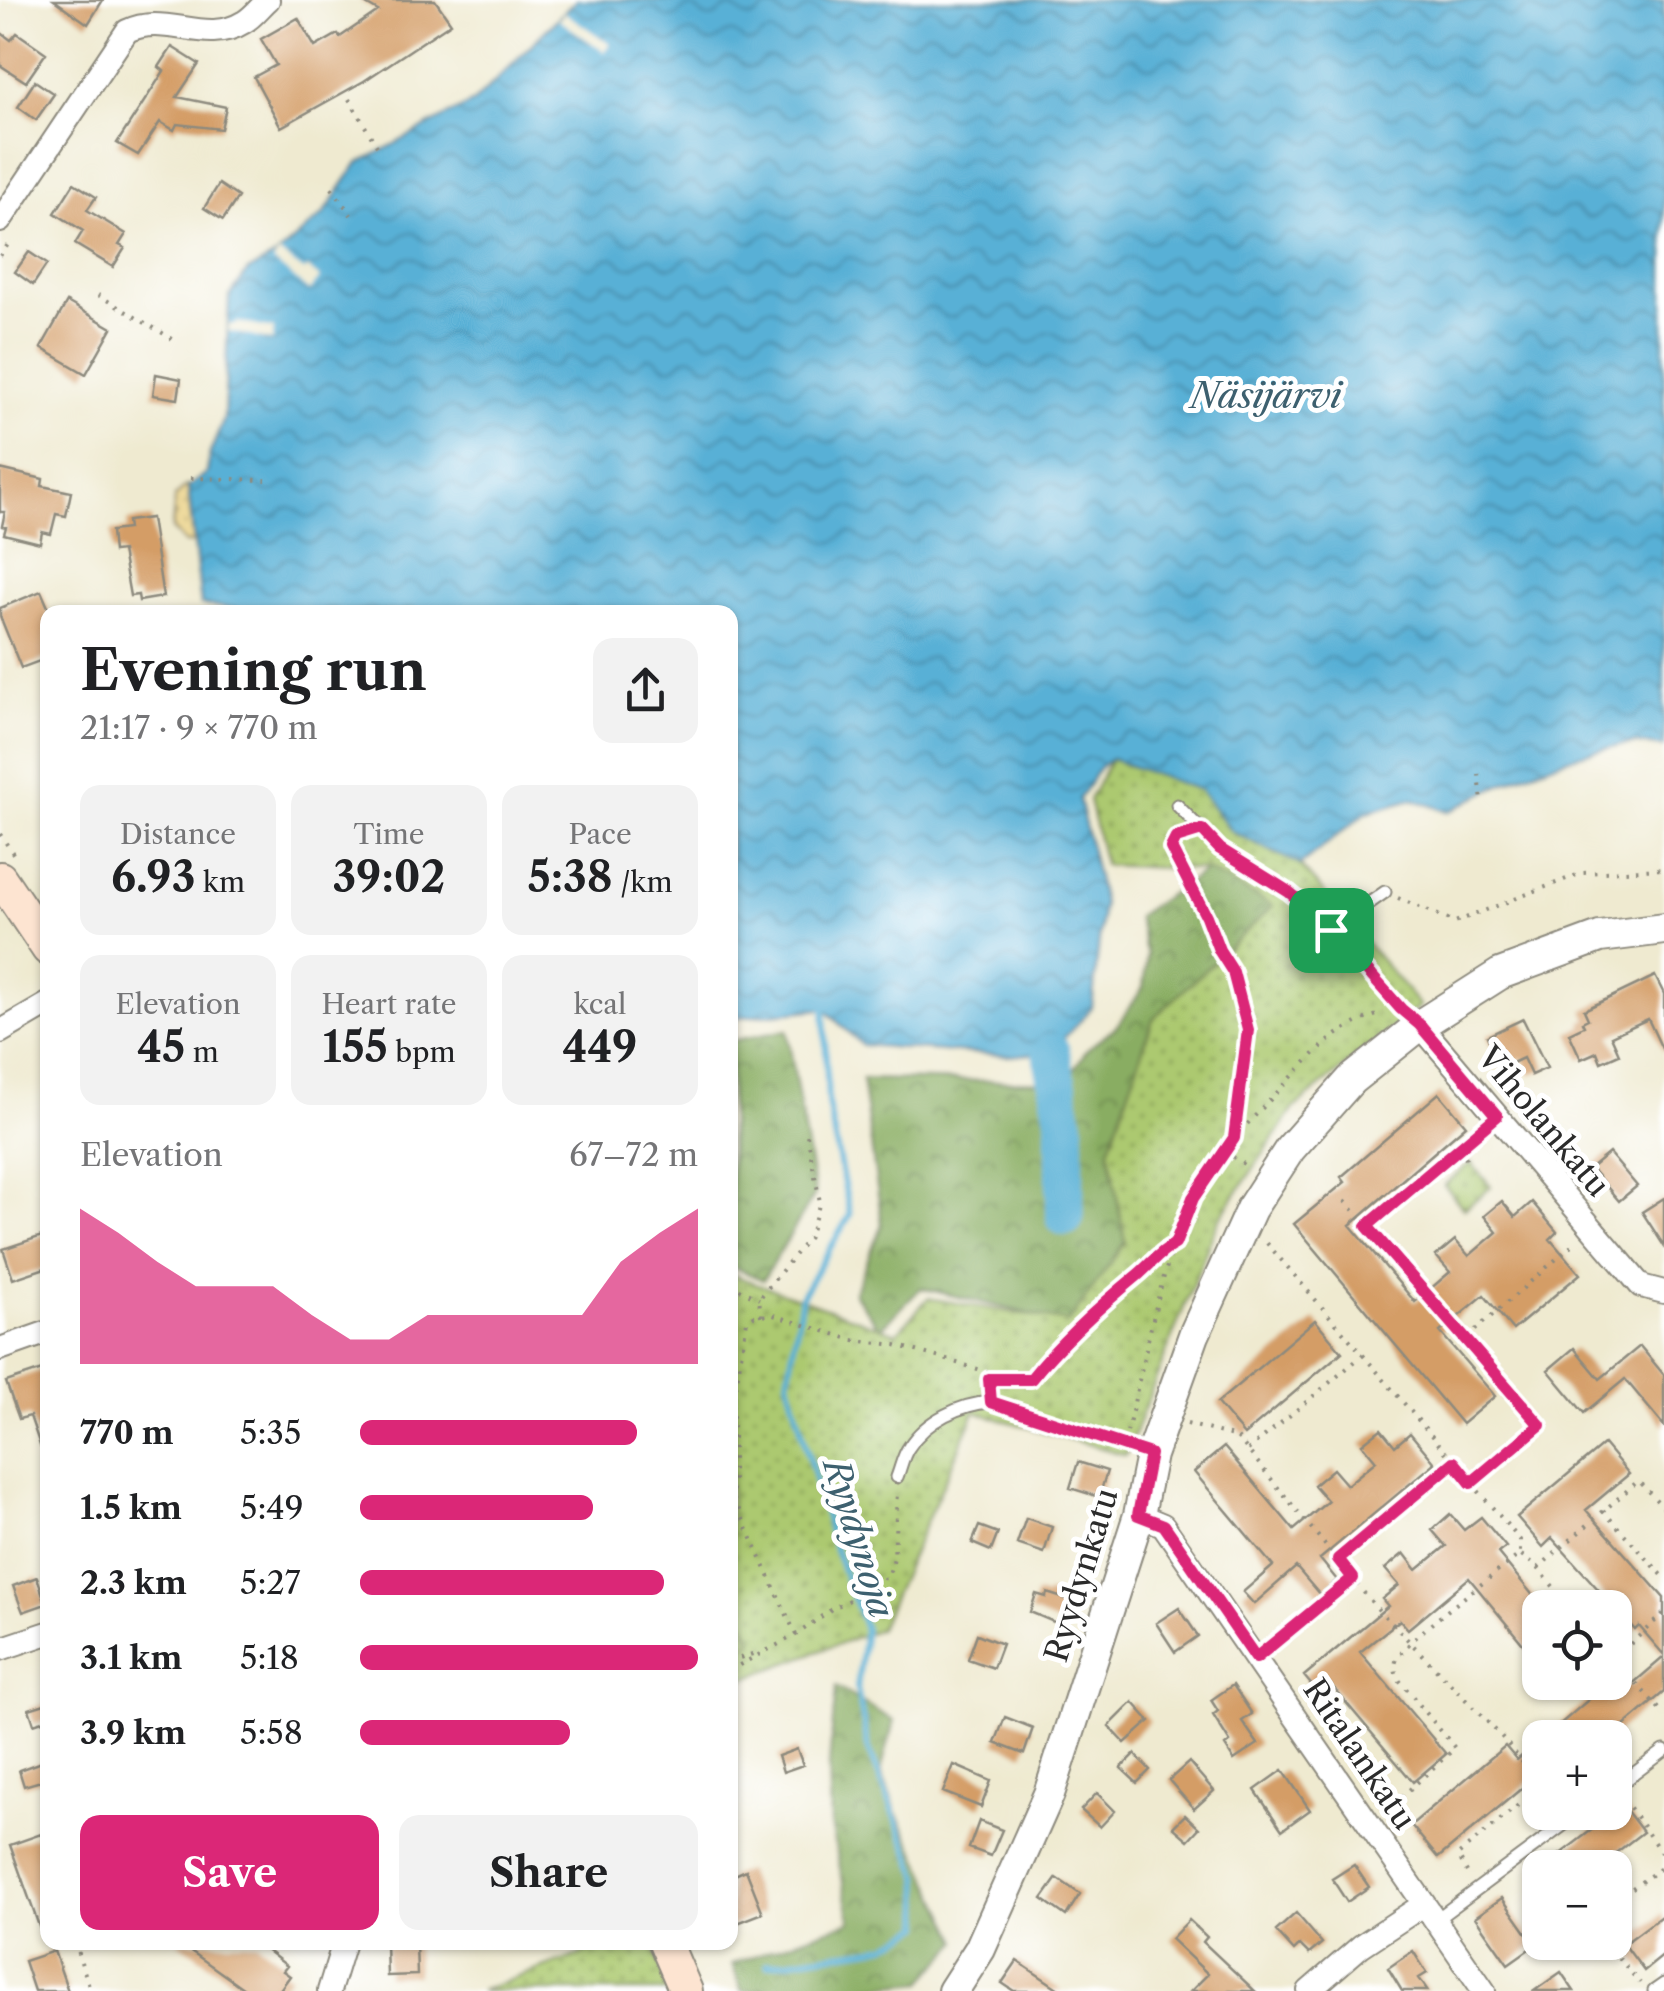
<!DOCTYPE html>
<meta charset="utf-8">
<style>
:root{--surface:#fff;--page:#f2f2f2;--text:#202124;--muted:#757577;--accent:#db2777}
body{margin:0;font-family:"Libre Caslon Text",serif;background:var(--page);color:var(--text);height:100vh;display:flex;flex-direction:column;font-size:38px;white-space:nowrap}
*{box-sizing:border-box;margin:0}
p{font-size:32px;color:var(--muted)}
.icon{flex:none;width:55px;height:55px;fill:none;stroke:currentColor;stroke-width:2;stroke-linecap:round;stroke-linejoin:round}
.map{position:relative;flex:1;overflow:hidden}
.panel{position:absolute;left:40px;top:605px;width:698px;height:1345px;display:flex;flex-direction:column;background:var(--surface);border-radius:20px;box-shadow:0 2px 8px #0004}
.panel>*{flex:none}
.controls{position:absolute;left:1522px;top:1590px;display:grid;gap:20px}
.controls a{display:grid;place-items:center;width:110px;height:110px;border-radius:20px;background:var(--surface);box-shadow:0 2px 8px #0004;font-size:50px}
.pin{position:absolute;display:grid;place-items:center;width:85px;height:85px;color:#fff;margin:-42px;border-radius:20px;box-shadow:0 5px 15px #0006}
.round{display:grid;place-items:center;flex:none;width:105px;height:105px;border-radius:20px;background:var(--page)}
.head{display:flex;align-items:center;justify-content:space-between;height:170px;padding:0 40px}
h1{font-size:55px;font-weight:700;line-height:75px}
.metrics{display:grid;grid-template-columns:repeat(3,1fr);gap:15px;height:170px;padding:10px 40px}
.metrics div{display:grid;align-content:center;border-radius:20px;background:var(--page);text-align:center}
.metrics b{font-size:42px;font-weight:700}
.metrics small{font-size:28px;font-weight:400}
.metrics p{font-size:28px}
.chart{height:280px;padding:20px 40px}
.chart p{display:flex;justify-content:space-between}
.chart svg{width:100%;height:180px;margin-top:10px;fill:var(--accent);opacity:.7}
.button{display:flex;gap:20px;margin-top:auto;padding:20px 40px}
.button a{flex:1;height:115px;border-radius:20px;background:var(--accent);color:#fff;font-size:40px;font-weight:700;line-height:115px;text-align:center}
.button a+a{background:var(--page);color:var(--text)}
ul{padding:0 40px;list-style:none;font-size:32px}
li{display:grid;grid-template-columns:160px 120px 1fr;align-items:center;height:75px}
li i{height:25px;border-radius:12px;background:var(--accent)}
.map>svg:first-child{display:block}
.forest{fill:url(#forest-crowns);stroke:#5a6c46;stroke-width:2.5}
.sand{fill:url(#sand-dots);stroke:#8c8264;stroke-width:2.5}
.park{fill:url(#park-dots);stroke:#6c7a4e;stroke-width:2.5}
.pitch{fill:#acc970;stroke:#6c7a4e;stroke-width:2.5}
.water{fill:url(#water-waves);stroke:#426e80;stroke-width:2.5}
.pier{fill:#efead0}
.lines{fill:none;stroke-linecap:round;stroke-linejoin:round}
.stream{stroke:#59b0d6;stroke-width:6}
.river{stroke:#59b0d6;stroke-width:38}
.building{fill:#d49d66}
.service-casing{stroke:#8d8a7e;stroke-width:15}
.minor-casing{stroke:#8d8a7e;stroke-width:26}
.tertiary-casing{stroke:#8d8a7e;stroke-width:34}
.secondary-casing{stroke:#8d8a7e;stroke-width:36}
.path{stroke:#8d8a7e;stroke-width:4;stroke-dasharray:2.5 8;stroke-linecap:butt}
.service{stroke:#fff;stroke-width:11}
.minor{stroke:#fff;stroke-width:22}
.tertiary{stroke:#fff;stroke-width:30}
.secondary{stroke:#fde4d1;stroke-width:32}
.route-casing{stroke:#fff;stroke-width:20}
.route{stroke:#db2777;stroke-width:12}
.labels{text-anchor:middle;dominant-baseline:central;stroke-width:10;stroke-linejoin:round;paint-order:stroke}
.street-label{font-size:32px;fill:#2b2b2b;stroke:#fff}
.water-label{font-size:35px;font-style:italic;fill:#3d606f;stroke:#fff}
</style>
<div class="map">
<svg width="1664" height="1991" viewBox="0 0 1664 1991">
<defs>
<pattern id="forest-crowns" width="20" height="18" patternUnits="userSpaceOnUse" patternTransform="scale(2.5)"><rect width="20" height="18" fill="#89ad62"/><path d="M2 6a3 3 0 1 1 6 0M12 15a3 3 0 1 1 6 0" fill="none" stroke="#708d51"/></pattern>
<pattern id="sand-dots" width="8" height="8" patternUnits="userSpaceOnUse" patternTransform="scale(2.5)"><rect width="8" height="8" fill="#eeda9e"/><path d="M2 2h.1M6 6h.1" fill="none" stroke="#cb8" stroke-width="1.8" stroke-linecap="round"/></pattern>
<pattern id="park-dots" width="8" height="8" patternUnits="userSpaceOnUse" patternTransform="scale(2.5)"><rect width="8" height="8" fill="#acc970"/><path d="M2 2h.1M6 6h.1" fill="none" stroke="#8ca35c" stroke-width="1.8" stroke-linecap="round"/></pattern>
<pattern id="water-waves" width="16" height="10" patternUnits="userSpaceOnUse" patternTransform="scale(2.5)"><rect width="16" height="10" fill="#59b0d6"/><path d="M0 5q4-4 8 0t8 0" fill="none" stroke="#4a8fae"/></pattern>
</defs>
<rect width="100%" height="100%" fill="#fff"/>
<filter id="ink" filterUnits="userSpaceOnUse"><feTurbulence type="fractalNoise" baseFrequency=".01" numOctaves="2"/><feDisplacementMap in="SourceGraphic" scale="20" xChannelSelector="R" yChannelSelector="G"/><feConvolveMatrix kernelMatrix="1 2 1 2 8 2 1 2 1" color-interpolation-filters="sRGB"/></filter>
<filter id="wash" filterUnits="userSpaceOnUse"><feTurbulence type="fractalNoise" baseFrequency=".0048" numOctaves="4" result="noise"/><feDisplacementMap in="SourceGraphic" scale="40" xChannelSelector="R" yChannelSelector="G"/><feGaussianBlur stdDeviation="2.25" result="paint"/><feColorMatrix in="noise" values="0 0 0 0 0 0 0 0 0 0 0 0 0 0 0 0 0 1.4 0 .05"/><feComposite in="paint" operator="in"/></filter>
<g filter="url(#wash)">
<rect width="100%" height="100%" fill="#efead0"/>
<path class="forest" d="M1206,870L1274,906L1153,1019L1109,1149L1125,1242L1068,1323L921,1288L880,1329L854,1293L882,1224L862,1079L1066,1082L1087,1049L1116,1027L1143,988L1147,955L1137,916Z
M787,1030L815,1194L763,1280L730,1266V1041Z
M836,1687L894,1721L881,1771L896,1811L959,1941L923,1982L831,1991H742L732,1964L851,1921L831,1824L829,1765Z"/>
<path class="sand" d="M186,486L188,487L194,543H185L172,529L175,497Z"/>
<path class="park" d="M1111,759L1200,790L1231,831L1300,865L1420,1006L1295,1107L1218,1221L1126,1455L975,1412L879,1629L730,1684V1274L897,1333L928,1298L1069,1322L1125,1242L1109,1149L1153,1019L1273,906L1206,870L1104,865L1089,800Z
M1471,1163L1491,1187L1464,1209L1444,1185Z
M614,1942L652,1943L668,1991H480Z"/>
<path class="pitch" d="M731,1595L753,1641L730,1654V1596Z"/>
<path class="water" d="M576,0H1664V747C1654,746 1643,743 1633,744C1580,748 1494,784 1450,812L1412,799L1367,812L1300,865L1231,831L1200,790L1111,759L1099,768L1079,799L1103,903L1092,1008L1051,1052L1010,1056L862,1045L824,1009L730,1018V612H268L201,605L188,487L207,473L210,453L224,419L229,298L248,271L276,256L324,214L357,164L475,101Z"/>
<path class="pier" d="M564,12L610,44L605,52L559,20Z
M279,253L304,271L308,268L320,278L309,291L273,261Z
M237,322L274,329L272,341L228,331L229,324L236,325Z"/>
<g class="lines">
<path class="stream" d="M767,1964L886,1946L922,1926L919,1876L868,1747L857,1688L865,1629L833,1544L788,1381L802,1295L850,1215L828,1103L824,1009"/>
<path class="river" d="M1051,1052L1065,1123V1217"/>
</g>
<g id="blocks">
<path class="building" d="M54,0H103L88,24Z
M359,0H435L451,23L364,81L281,127L254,77L276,65L261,39L298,18L315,47L338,34L340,37L378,11Z
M0,32L11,40L17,33L46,53L26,82L0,65Z
M172,47L199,64L177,97L226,107L221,129L177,124L174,130L160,122L138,155L117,143L164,71L159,67Z
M35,81L54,94L36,120L18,107Z
M74,183L96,197L87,210L126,234L119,245L125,248L113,267L75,244L83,231L55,213Z
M219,184L238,197L223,220L204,208Z
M29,252L47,264L33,285L15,272Z
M67,302L112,328L86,374L41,348Z
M156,374L181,379L178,399L153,395Z
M0,469L43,479L42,486L71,492L66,516L56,514L51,534L42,532L40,543L4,534L6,527L2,526L5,512H0Z
M151,518L163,597L139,601L138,595L130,596L122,551L113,552L111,531L128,529L127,521Z
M41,591L48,607V658L21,668L0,616V608Z
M1655,976L1664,994V1053L1648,1019L1611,1036L1619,1054L1601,1062L1597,1052L1581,1059L1569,1033L1584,1026L1582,1022L1588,1019L1584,1010Z
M1523,1019L1547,1068L1531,1075L1523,1058L1502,1068L1487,1036Z
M1439,1093L1466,1125L1350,1225L1415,1302L1450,1272L1436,1256L1455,1240L1469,1256L1497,1232L1484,1216L1502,1201L1515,1217L1532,1202L1557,1232L1550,1239L1580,1274L1513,1330L1484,1295L1440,1332L1495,1396L1462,1424L1294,1224L1345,1182L1341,1177Z
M1609,1153L1637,1186L1619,1201L1591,1168Z
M1664,1198V1246L1642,1212Z
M48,1234V1267L13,1279L3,1249Z
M1315,1320L1342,1352L1244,1435L1217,1403Z
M1640,1346L1664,1375V1426L1625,1379L1584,1413L1548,1370L1574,1348L1600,1379Z
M48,1368V1459L45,1460L30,1416L19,1419L6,1382Z
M1381,1429L1395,1446L1410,1433L1435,1463L1320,1559L1337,1580L1320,1595L1296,1567L1254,1604L1243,1592L1273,1566L1194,1472L1224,1447L1294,1530L1328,1501L1314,1485L1333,1469L1347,1485L1376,1461L1362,1444Z
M1604,1444L1629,1474L1586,1510L1664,1598V1655L1639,1626L1635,1630L1552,1538L1543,1547L1517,1517Z
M1078,1462L1107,1471L1099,1497L1070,1488Z
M1450,1514L1464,1530L1481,1517L1506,1547L1498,1553L1540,1604V1665L1469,1578L1408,1629L1400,1620L1360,1652L1446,1754L1413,1782L1327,1680L1315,1689L1304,1676L1388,1606L1382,1599L1399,1585L1385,1569L1404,1553L1417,1570L1446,1546L1432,1530Z
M1026,1518L1052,1527L1044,1553L1017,1544Z
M979,1526L998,1533L991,1551L972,1543Z
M37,1577L46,1604L23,1612L13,1586Z
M1047,1593L1075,1602L1066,1627L1030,1612L1036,1594L1046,1597Z
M1179,1608L1198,1636L1175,1652L1156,1623Z
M977,1634L1002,1644L993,1668L968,1659Z
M1664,1657V1692L1610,1738H1544L1609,1682H1615L1618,1675L1629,1687Z
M1233,1685L1252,1714L1242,1721L1258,1744L1234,1760L1225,1746L1230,1742L1213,1715L1218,1711L1211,1700Z
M1133,1702L1150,1721L1125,1743L1109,1726Z
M48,1703V1719L34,1724L29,1709Z
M1005,1717L1033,1728L1024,1754L995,1743Z
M1540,1741V1773L1438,1858L1411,1825L1505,1746L1517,1760Z
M797,1749L803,1765L783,1772L778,1756Z
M1135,1754L1150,1770L1137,1783L1121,1768Z
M44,1761L48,1779L24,1786L19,1770Z
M1189,1762L1214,1791L1194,1809L1169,1780Z
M954,1765L991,1781L981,1807L943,1792Z
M1283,1770L1310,1810L1282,1830L1255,1790Z
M1097,1793L1115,1811L1100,1827L1081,1810Z
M1623,1806L1643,1832L1596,1868H1542Z
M1185,1815L1199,1828L1188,1840L1173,1827Z
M979,1821L1002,1830L991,1856L969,1848Z
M41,1834L48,1853L45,1943L10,1845Z
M1354,1865L1369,1887L1347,1902L1332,1879Z
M746,1870L763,1913L730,1926V1877Z
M1057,1878L1080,1894L1066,1916L1042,1899Z
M1502,1898L1535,1945L1508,1964L1475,1917Z
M1296,1913L1322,1943L1309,1954L1300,1945L1294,1951L1276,1931Z
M1664,1914V1955L1644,1971L1624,1944Z
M1189,1920L1207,1937L1203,1942L1255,1991H1191L1208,1974L1171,1939Z
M178,1942H256L287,1966L283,1971L290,1976L279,1991H247Z
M386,1942H416L417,1975L387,1976Z
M54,1951L68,1991H34L24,1961Z
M1413,1951L1427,1973L1419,1978L1428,1991H1402L1388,1968Z
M1017,1961L1062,1991H1014L1002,1983Z
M1561,1972L1574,1991H1534Z"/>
</g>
</g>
<g filter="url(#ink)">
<use href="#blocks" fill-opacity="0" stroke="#8d8a7e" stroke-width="2.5"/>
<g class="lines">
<g class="service-casing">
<path id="service" d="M1177,805L1220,849L1289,892L1321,920L1401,1009L1420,1025
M1331,930L1385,892
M897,1477C901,1467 903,1455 909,1447C926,1420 961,1404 991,1402L1148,1454
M1615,1788L1664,1751
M1434,1921L1581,1812
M1654,1991L1664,1984"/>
</g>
<g class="minor-casing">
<path id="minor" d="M0,221L127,31C165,12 206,46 244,22C253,17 260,7 268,0
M1420,1025L1641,1286L1664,1292
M0,1032L48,1004
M0,1349L48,1332
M1139,1515L1163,1525L1484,1991
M0,1649L48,1633
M329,1991L344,1942
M1309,1991L1361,1946L1423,1905"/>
</g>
<g class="tertiary-casing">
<path id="tertiary" d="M953,1991L980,1949L1049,1794L1139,1515L1151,1455L1194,1335L1251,1209L1290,1149L1351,1080L1420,1025L1500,974L1600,937L1664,929"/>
</g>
<g class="secondary-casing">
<path id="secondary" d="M0,878L48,949
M665,1942L686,1991"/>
</g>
<path class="path" d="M349,99L378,148
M332,188L351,215
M0,256L11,240
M98,295L176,341
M191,478L266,480
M1479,774L1482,802
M0,834L14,855
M1183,836L1176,838L1171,848L1206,916L1219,950L1233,972L1243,1002L1247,1030L1234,1138
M1398,898L1455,922L1582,873L1664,869
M1482,1129L1367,1225L1464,1340L1577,1241
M1462,1146L1468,1165
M1224,1151L1250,1168
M1345,1201L1367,1225
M730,1284L759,1299
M761,1316L759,1299L809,1237L820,1202L807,1135
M1464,1340L1540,1425L1471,1483
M1363,1355L1520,1540V1553
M989,1379H1031L1057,1347L1084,1326L1159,1252L1174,1245
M1187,1424L1237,1437L1374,1605L1501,1736L1540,1783
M1127,1432C1147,1354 1164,1234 1210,1169C1232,1138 1260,1111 1286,1083C1318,1050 1338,1025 1384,1013
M1248,1450L1363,1355L1265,1241
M1603,1511L1664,1577
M1338,1558L1454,1463
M1538,1568L1638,1481L1664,1508
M796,1635L733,1497V1403L747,1321L754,1316L773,1315L853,1340L896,1345L988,1372L990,1387
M1271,1645L1353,1578
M1615,1658L1664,1613
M1615,1660L1664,1714
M730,1661L759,1652
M730,1670L796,1635L833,1608L873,1589L889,1574L894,1558L897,1492
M1624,1799L1664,1857
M1386,1811L1455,1748L1400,1681C1396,1674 1393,1667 1397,1659C1410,1635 1495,1575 1520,1554L1538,1568L1571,1608
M1467,1872L1458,1855L1540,1787
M1615,1900L1664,1866
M74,1942L91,1991
M1605,1942L1640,1983"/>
<use href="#service" class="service"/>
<use href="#minor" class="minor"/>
<use href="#tertiary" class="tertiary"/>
<use href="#secondary" class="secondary"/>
</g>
</g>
<g class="lines" filter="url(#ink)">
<g class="route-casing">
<path id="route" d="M1202,830L1220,849L1289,892L1322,920L1401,1009L1420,1025L1497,1116L1367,1226L1540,1425L1471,1483L1454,1462L1338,1559L1353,1578L1256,1658L1164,1525L1138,1515L1150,1454L991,1402L989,1379H1031C1062,1340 1100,1306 1139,1274C1152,1263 1159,1252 1175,1244L1193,1198L1234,1138L1248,1030L1233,972L1219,950L1206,916L1171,848L1176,838Z"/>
</g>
<use href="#route" class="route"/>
</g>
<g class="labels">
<g class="street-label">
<text transform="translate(1544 1121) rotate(50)">Viholankatu</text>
<text transform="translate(1081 1575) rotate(-73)">Ryydynkatu</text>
<text transform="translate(1360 1754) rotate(56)">Ritalankatu</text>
</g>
<g class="water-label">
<text x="1266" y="395">Näsijärvi</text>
<text transform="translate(859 1538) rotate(73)">Ryydynoja</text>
</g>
</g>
</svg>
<div class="controls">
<a><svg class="icon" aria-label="locate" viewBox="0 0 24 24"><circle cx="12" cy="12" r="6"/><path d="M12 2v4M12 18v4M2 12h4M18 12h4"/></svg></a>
<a>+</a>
<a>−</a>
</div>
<div class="pin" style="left:1331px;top:930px;background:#1e9e55"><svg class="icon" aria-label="arrive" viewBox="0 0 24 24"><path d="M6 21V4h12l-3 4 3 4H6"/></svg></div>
<section class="panel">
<div class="head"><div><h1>Evening run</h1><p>21:17 · 9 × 770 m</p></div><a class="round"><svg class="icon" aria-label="share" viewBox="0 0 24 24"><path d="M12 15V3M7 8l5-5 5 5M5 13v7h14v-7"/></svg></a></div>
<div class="metrics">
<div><p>Distance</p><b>6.93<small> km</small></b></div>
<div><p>Time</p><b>39:02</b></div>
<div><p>Pace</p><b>5:38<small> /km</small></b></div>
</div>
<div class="metrics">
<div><p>Elevation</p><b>45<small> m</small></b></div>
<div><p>Heart rate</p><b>155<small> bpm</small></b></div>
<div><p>kcal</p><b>449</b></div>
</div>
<div class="chart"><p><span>Elevation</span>67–72 m</p>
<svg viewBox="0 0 160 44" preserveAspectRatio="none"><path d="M0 44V6L10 12L20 19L30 25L40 25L50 25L60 32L70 38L80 38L90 32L100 32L110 32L120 32L130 32L140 19L150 12L160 6V44z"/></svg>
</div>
<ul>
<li><b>770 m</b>5:35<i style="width:82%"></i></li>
<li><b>1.5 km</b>5:49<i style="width:69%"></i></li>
<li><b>2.3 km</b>5:27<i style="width:90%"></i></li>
<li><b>3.1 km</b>5:18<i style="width:100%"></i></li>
<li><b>3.9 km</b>5:58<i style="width:62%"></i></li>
</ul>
<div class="button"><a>Save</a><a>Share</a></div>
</section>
</div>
